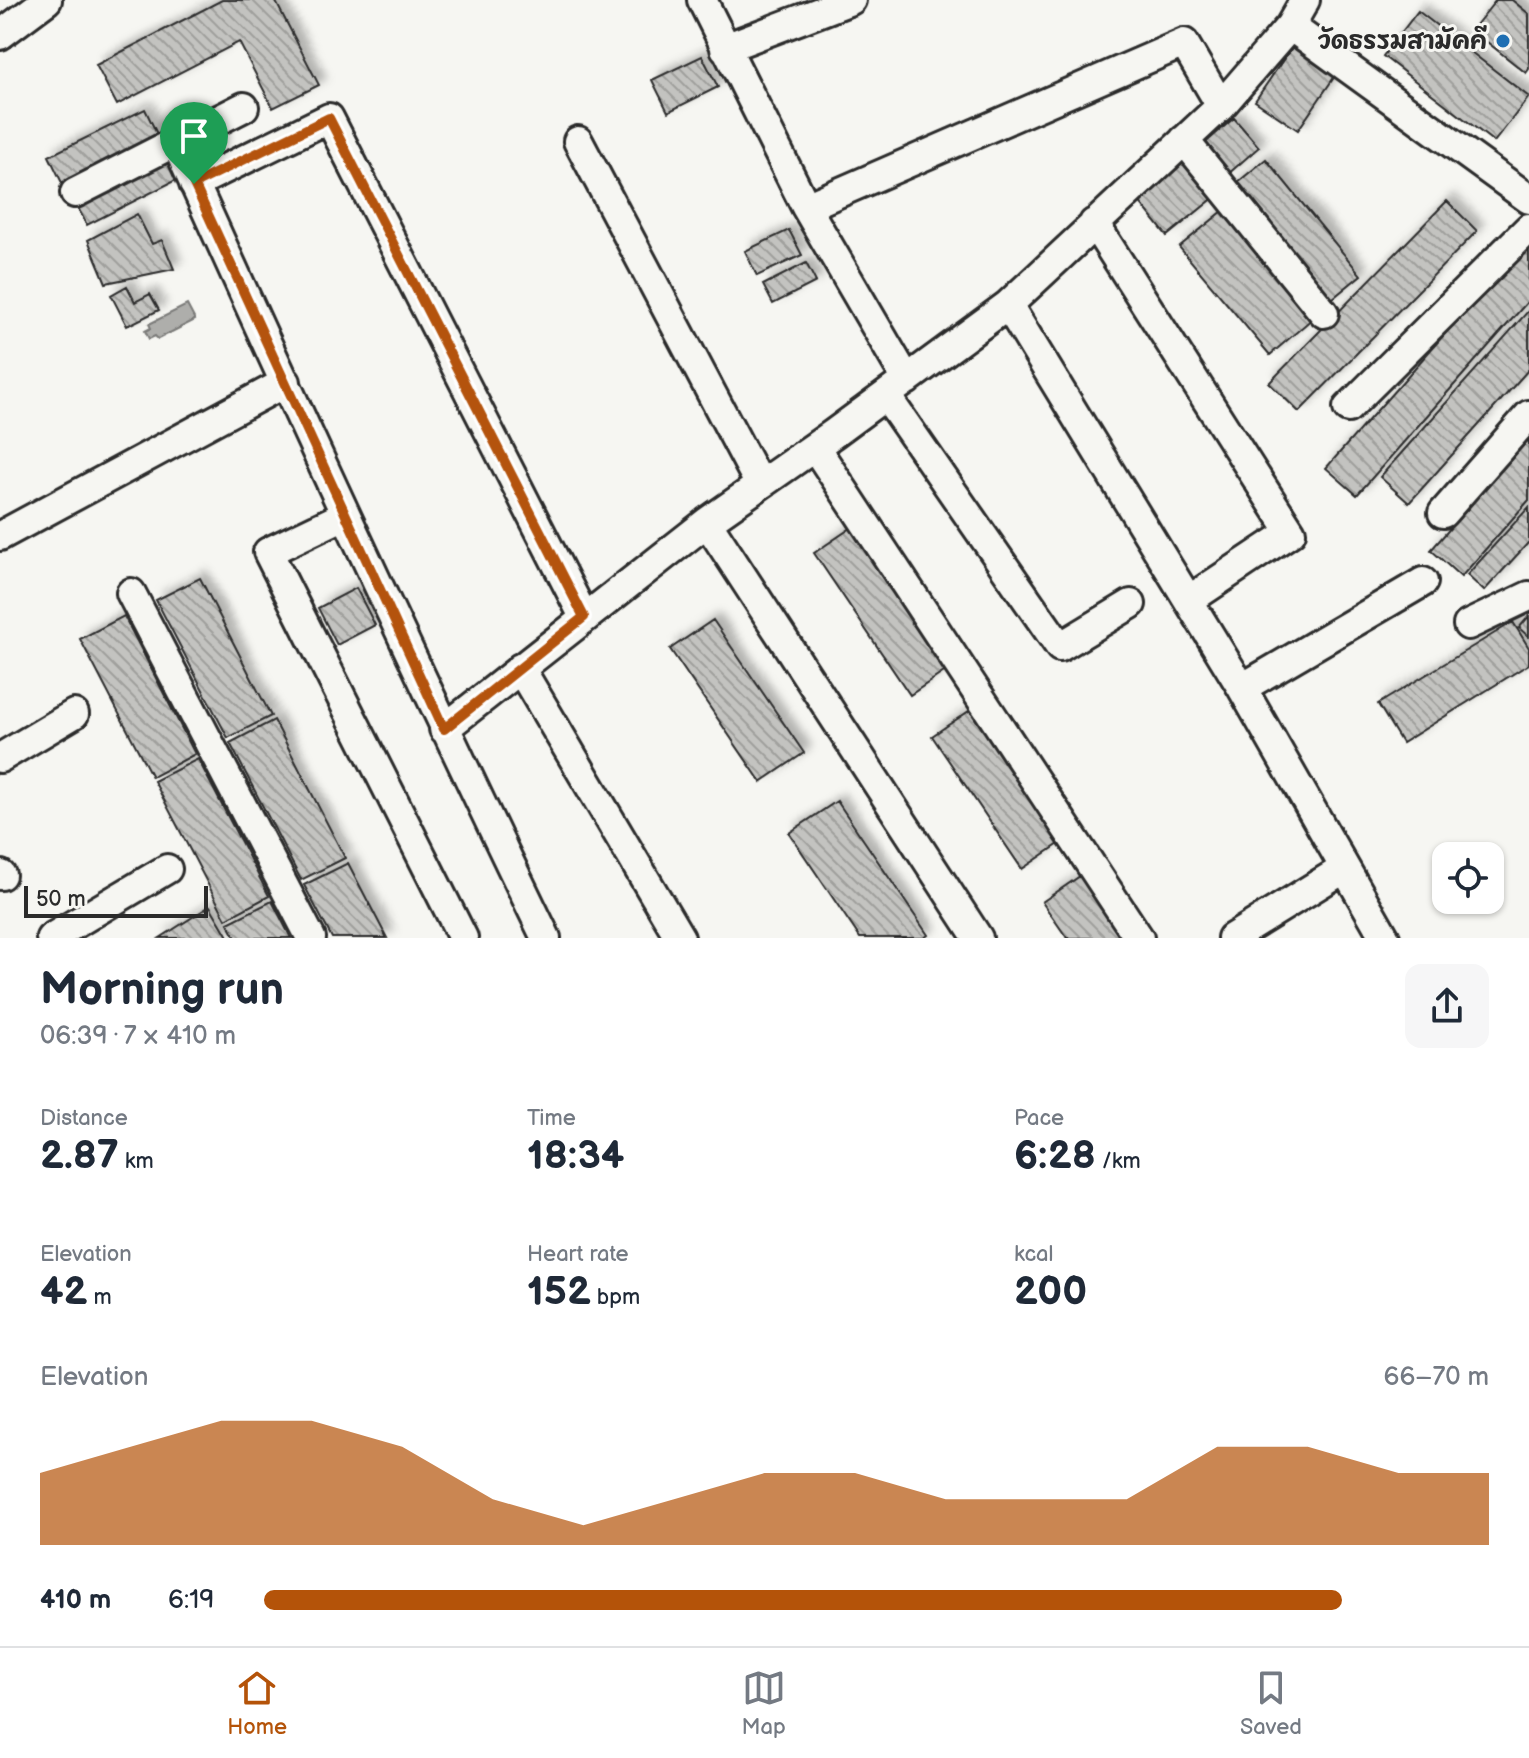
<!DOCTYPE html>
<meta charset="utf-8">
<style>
:root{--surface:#fff;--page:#f6f6f7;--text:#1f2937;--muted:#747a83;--line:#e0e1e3;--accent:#b45309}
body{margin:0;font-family:"Balsamiq Sans","Playpen Sans Thai",sans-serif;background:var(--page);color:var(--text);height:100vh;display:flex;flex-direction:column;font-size:30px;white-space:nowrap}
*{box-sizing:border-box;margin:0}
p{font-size:26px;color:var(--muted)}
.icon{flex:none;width:44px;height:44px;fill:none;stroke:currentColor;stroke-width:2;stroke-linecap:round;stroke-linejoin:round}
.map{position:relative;height:938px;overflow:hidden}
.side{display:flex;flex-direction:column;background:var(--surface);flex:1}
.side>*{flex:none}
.tools{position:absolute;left:1432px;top:842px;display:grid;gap:16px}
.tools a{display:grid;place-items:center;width:72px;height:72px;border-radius:16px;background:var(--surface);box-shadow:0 2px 6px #0004;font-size:40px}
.scale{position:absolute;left:24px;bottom:20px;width:184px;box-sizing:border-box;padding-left:8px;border:4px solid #2b2b2b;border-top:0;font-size:22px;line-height:28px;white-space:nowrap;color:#2b2b2b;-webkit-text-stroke:6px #f6f6f2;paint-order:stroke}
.pin{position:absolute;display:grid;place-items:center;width:68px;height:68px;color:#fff;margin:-82px -34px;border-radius:50% 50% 50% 0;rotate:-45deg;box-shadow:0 0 8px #0007}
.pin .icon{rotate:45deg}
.round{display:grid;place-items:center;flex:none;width:84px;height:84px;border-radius:16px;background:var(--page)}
.summary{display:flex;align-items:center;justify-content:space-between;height:136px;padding:0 40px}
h1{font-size:44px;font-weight:800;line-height:60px}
.stats{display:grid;grid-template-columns:repeat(3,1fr);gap:12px;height:136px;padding:8px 40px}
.stats div{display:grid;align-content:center}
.stats b{font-size:40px;font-weight:800}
.stats small{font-size:22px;font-weight:400}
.stats p{font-size:22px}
.chart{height:224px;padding:16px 40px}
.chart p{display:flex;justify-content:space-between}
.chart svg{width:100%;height:144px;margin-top:8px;fill:var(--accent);opacity:.7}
ul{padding:0 40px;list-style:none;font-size:26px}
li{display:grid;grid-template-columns:128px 96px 1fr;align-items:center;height:60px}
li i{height:20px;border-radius:10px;background:var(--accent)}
.tabs{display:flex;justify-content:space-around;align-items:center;height:112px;border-top:2px solid var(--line);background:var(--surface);font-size:22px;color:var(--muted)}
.tabs a{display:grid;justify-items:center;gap:4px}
.tabs .active{color:var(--accent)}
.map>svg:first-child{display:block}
.water{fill:#aeaeab;stroke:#7a7a78;stroke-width:2}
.building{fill:url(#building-back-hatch);stroke:#2b2b2b;stroke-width:2;filter:url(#shadow)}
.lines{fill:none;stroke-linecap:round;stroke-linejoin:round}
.minor-casing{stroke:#2b2b2b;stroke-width:34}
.minor{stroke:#f6f6f2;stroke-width:28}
.route-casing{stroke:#fff;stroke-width:16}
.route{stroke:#b45309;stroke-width:10}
.poi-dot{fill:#1f6fb2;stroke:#f6f6f2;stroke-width:3}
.labels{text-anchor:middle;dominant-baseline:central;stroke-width:6;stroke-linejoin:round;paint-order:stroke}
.poi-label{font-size:24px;font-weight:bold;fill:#2b2b2b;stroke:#f6f6f2;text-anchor:end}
</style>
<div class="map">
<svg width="1529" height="938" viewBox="0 0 1529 938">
<defs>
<pattern id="building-back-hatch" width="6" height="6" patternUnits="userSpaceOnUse" patternTransform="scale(2)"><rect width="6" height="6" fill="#c3c3c0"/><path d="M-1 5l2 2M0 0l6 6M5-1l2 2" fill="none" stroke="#9f9f9c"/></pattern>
<filter id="shadow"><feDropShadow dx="7" dy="-7" stdDeviation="4" flood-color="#0004"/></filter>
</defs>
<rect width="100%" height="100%" fill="#f6f6f2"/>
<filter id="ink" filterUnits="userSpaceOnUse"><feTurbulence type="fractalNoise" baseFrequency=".0125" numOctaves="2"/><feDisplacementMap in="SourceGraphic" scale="16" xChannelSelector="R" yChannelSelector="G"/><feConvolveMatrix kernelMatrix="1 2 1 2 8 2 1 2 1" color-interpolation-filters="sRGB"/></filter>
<g filter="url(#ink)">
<path class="water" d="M187,305L195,320L158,339L155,336L149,339L145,331L151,328L149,324Z"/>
<path class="building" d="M222,0H275L319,85L273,108L239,42L117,105L96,65Z
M1496,0H1512L1529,14V69L1526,73L1472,30Z
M1418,11L1529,97L1494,142L1383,56Z
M1294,44L1337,73L1298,130L1255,101Z
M702,56L718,87L668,112L652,80Z
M145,109L158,136L62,183L49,156Z
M1234,118L1259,147L1227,175L1202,146Z
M173,159L182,177L87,225L77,206Z
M1266,159L1361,275L1327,303L1232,187Z
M1186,161L1216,196L1167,236L1138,200Z
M1447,201L1477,231L1299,412L1269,383Z
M1223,211L1313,318L1270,355L1179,247Z
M137,214L152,244L162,240L174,269L106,283L88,240Z
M789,230L802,255L757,276L745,251Z
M1529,239V300L1357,495L1326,468Z
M806,263L816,282L773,304L763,285Z
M127,286L135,302L150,294L159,310L127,326L111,295Z
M1529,310V369L1409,503L1380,477Z
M1529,439V500L1461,577L1431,550Z
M1529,507V542L1484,591L1467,575Z
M851,528L947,670L910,695L814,553Z
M200,578L271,716L228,738L156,600Z
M356,588L375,625L337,645L318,608Z
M124,616L195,754L152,777L80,639Z
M1529,616V637L1519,628Z
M713,620L804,753L761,782L670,649Z
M1513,622L1529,648V664L1402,743L1378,704Z
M972,709L1062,842L1022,869L932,736Z
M274,720L345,858L301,880L230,743Z
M198,759L269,896L226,919L154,781Z
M837,801L928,935L924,938H860L789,833Z
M348,863L387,938H332L304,885Z
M1083,874L1126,938H1067L1042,902Z
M272,901L291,938H236L228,923Z
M210,906L229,938H160Z"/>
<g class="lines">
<g class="minor-casing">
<path id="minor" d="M702,0L806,207L907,380
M1290,26L1529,199
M0,35L47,0
M725,48L851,0
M1184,140L1324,313
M578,141L760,485
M176,143C296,409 418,675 546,938
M194,184L329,118L584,617
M75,193L244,107
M806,207L1184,43L1221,106
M1094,223L1291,532L1189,600
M1008,305L1242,688L1385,938
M886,396L1060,647L1131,604
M1348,408L1529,228
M815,447L1139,938
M1443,513L1529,415
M345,515L268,552L463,938
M707,522L978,938
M0,536L286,382
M131,593L311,938
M1468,625L1529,596
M520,668L680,938
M1242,688L1423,582
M444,729L707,522L833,434L1008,305L1221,106L1290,26L1305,0
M0,758L74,714
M0,875H1
M51,938L167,869
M1232,938L1345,868"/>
</g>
<use href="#minor" class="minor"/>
</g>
</g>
<g class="lines" filter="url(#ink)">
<g class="route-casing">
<path id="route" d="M329,118L584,617L444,729L194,184Z"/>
</g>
<use href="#route" class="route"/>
</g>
<circle class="poi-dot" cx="1503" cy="41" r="8"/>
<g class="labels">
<g class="poi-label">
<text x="1487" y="41">วัดธรรมสามัคคี</text>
</g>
</g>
</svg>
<div class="tools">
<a><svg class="icon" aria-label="locate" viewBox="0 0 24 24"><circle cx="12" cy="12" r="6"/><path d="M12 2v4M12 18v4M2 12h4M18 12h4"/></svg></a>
</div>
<div class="scale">50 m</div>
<div class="pin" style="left:194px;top:184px;background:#1e9e55"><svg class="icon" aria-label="arrive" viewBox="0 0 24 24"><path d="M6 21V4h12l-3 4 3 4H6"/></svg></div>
</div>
<section class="side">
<div class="summary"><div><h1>Morning run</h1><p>06:39 · 7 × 410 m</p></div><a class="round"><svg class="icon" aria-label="share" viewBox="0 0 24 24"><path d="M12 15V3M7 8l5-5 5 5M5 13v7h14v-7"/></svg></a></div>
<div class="stats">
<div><p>Distance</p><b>2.87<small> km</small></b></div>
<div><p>Time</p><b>18:34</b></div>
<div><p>Pace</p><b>6:28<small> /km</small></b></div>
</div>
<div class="stats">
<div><p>Elevation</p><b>42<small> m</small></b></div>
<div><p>Heart rate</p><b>152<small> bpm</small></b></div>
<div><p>kcal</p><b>200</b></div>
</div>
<div class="chart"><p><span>Elevation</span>66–70 m</p>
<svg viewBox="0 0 160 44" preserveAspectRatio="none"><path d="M0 44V22L10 14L20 6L30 6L40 14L50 30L60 38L70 30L80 22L90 22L100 30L110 30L120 30L130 14L140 14L150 22L160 22V44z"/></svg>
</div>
<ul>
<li><b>410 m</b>6:19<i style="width:88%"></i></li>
</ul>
</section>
<nav class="tabs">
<a class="active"><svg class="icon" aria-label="home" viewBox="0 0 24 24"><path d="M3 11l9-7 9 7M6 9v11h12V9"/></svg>Home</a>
<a><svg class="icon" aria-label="map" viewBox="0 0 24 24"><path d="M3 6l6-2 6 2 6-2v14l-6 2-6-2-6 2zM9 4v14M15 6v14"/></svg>Map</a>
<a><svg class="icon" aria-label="saved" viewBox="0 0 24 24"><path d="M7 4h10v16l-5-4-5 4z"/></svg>Saved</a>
</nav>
